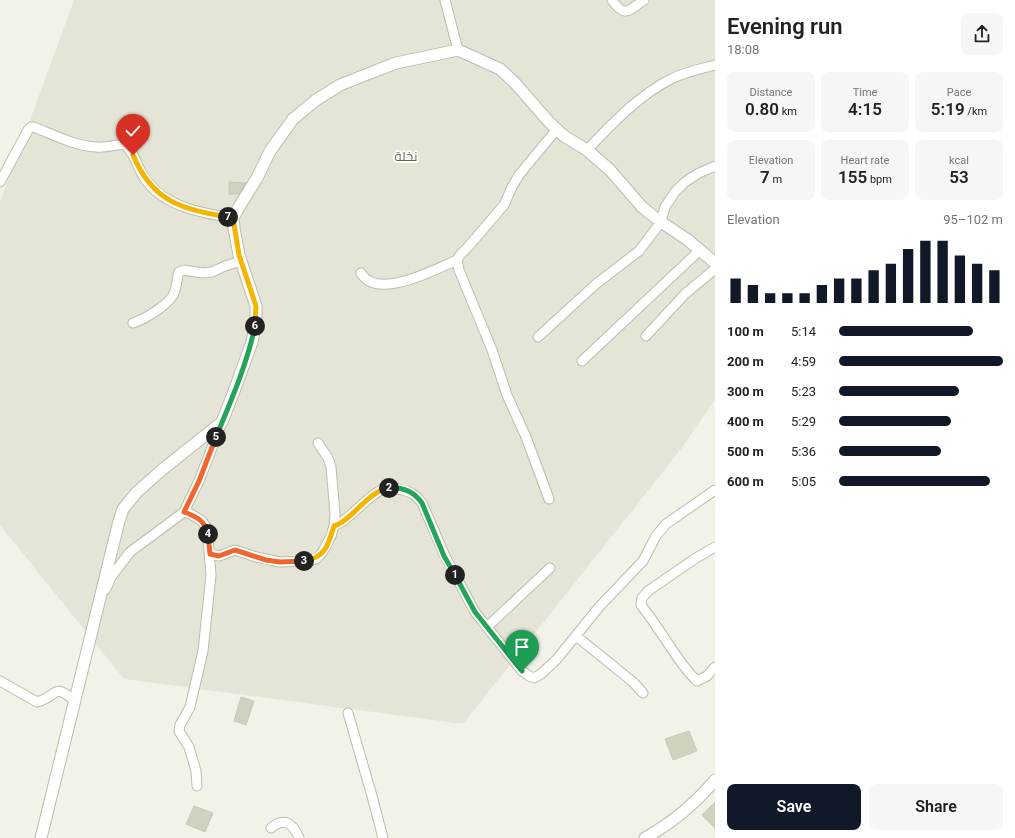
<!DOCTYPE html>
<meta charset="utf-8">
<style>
:root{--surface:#fff;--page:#f6f6f6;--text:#222;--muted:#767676;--accent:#111827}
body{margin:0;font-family:Roboto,Cairo,sans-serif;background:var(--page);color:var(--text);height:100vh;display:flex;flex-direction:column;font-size:15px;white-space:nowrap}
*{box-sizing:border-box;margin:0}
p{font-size:13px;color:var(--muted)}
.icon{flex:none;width:22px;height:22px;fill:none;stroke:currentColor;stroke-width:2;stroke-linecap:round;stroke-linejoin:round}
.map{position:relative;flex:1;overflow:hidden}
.panel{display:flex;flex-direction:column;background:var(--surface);width:300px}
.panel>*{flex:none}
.pin{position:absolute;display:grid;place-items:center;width:34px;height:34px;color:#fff;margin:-41px -17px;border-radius:50% 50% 50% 0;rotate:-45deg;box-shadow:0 0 4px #0007}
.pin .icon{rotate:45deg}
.km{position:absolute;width:20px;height:20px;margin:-10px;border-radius:50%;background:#222;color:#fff;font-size:11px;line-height:20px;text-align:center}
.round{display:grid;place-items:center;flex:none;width:42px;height:42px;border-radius:8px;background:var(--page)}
.overview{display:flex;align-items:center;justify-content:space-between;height:68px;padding:0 12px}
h1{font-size:22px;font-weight:600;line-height:30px}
.metrics{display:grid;grid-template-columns:repeat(3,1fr);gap:6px;height:68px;padding:4px 12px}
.metrics div{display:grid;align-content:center;border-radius:8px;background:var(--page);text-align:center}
.metrics b{font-size:17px;font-weight:600}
.metrics small{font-size:11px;font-weight:400}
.metrics p{font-size:11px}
.chart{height:112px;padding:8px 12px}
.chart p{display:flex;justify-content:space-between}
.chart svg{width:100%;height:72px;margin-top:4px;stroke:var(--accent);stroke-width:6}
.cta{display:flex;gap:8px;margin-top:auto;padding:8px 12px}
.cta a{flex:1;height:46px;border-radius:8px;background:var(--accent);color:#fff;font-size:16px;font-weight:600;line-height:46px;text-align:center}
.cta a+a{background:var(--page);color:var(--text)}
ul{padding:0 12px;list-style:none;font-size:13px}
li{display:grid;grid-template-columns:64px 48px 1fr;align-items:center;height:30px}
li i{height:10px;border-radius:5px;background:var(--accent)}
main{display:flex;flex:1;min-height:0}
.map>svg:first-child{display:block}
.residential{fill:#e5e5d7}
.building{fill:#d2d0bf;stroke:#ccc9b3}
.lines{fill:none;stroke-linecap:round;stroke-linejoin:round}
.minor-casing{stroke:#bcbbac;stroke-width:11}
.tertiary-casing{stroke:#bcbbac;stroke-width:13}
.minor{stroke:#fff;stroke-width:9}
.tertiary{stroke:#fff;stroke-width:11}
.split-1-casing{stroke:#fff;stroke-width:8}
.split-2-casing{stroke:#fff;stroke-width:8}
.split-3-casing{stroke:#fff;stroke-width:8}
.split-4-casing{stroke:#fff;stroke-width:8}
.split-5-casing{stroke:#fff;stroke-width:8}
.split-6-casing{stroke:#fff;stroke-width:8}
.split-7-casing{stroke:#fff;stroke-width:8}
.split-8-casing{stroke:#fff;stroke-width:8}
.split-1{stroke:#22a559;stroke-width:5}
.split-2{stroke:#22a559;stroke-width:5}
.split-3{stroke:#f5b400;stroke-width:5}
.split-4{stroke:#f0652b;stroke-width:5}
.split-5{stroke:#f0652b;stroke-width:5}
.split-6{stroke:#22a559;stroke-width:5}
.split-7{stroke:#f5b400;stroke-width:5}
.split-8{stroke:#f5b400;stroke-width:5}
.labels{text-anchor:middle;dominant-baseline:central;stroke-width:3.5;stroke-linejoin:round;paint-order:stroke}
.quarter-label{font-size:13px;fill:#666350;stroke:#fff}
</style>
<main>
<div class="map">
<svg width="715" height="838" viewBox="0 0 715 838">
<rect width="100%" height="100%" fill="#f2f2e9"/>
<path class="residential" d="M74,0H715V399L681,449L463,724L124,679L0,525V202Z"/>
<path class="building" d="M229,182L246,183L239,194H229Z
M241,697L254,701L246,725L234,721Z
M689,731L697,751L673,760L665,739Z
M715,802V828L702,815Z
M194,806L213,813L205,832L186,824Z"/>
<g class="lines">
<g class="minor-casing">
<path id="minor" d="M445,0L458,50
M612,0C625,19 629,10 644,0
M587,150C612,124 639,95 671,79C685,72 700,69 715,65
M0,182L28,130L31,127H34C54,135 75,146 96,147C106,148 115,145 124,144C135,152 137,168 145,179C165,207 201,213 233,218
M361,273C377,301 436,269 457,260
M133,323C145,319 171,304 175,291C177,284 177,278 179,272L184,270L203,273L212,272L225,266L241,261
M646,336L685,294L715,269
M538,337L596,284L639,251L661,222L665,207L675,192L685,182L699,173L715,166
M582,361L700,250
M549,499L526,437L507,395L492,350L459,270L457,260L460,255L468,247L504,205L512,187L519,175L557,129
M184,512L191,514L202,521L207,528L211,575L203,651L190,707L180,725L179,731L189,747L196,771L197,786
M334,526C353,518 364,498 383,489C389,487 396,488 402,490C411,492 416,495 422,503L445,556L475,612L522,671L529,676L534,678L541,674L557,659L599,607L643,561L656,536L666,524L715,490
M715,547L696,558L648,591L642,598L641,605C649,615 656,625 663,636C675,653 682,667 697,681L707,676L715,667
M210,554L219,556L235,550L256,557L280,562L305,561L316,559L322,553L331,536L334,526L335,514L331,467L328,458L318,443
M106,589L111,577L130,552L184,512L199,481L222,422
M487,627L550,568
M576,636L633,682L643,693
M0,681L37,702C59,696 52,682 74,700
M348,713L372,796L383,838
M271,828C284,817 293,823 299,838"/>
</g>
<g class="tertiary-casing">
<path id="tertiary" d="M41,838L119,521L123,509L137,492L163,469L222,422L236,386L252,342L256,321V306L239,255L234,228L233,218L239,207L257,178L270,151L293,119L316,100L340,85L365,75L396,63L458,50L500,69L515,83L549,122L564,136L587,150L610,170L642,207L661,222L688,240L715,263
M645,838C672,823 695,804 715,780"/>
</g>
<use href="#minor" class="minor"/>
<use href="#tertiary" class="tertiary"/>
</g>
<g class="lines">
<g class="split-1-casing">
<path id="split-1" d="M455,575L475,612L522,671"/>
</g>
<g class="split-2-casing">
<path id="split-2" d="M389,488C402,487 414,492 422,503L444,556L455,575"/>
</g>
<g class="split-3-casing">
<path id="split-3" d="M304,561C326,557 328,545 334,526C336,525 340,524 342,522C355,514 373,489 389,488"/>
</g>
<g class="split-4-casing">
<path id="split-4" d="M208,534L210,554L219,556L235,550L266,560L280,562L304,561"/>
</g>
<g class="split-5-casing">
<path id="split-5" d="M208,534C206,521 195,516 184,512L199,481L216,437"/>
</g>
<g class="split-6-casing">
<path id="split-6" d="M216,437C231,401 247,364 255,326"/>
</g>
<g class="split-7-casing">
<path id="split-7" d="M228,217L233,218L239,255L256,306L255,326"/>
</g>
<g class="split-8-casing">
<path id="split-8" d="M133,155C152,201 182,210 228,217"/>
</g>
<use href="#split-1" class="split-1"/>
<use href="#split-2" class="split-2"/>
<use href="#split-3" class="split-3"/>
<use href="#split-4" class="split-4"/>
<use href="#split-5" class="split-5"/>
<use href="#split-6" class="split-6"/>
<use href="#split-7" class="split-7"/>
<use href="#split-8" class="split-8"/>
</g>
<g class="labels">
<g class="quarter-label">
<text x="406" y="156">نخلة</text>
</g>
</g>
</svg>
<div class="pin" style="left:522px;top:671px;background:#1e9e55"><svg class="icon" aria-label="arrive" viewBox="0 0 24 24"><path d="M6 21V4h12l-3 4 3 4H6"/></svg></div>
<div class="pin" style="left:133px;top:155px;background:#d93025"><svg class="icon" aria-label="check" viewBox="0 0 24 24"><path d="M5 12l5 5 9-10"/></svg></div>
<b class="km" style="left:455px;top:575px">1</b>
<b class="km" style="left:389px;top:488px">2</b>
<b class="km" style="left:304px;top:561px">3</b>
<b class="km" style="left:208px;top:534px">4</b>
<b class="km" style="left:216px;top:437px">5</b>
<b class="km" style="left:255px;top:326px">6</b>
<b class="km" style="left:228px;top:217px">7</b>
</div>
<section class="panel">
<div class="overview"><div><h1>Evening run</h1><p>18:08</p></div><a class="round"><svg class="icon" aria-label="share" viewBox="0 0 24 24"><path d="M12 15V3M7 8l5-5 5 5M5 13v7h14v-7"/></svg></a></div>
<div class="metrics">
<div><p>Distance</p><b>0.80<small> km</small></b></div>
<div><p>Time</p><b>4:15</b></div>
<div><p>Pace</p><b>5:19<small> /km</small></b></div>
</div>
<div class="metrics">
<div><p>Elevation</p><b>7<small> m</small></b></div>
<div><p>Heart rate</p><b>155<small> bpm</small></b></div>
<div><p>kcal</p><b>53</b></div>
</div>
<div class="chart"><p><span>Elevation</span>95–102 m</p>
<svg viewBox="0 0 160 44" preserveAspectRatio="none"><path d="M5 44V29M15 44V33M25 44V38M35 44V38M45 44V38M55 44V33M65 44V29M75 44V29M85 44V24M95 44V20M105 44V11M115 44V6M125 44V6M135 44V15M145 44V20M155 44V24"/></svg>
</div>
<ul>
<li><b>100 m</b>5:14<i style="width:82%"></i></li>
<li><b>200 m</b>4:59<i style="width:100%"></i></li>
<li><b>300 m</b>5:23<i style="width:73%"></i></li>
<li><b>400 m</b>5:29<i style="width:68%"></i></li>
<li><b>500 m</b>5:36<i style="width:62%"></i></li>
<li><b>600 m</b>5:05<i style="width:92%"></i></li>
</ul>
<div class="cta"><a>Save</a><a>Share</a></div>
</section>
</main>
